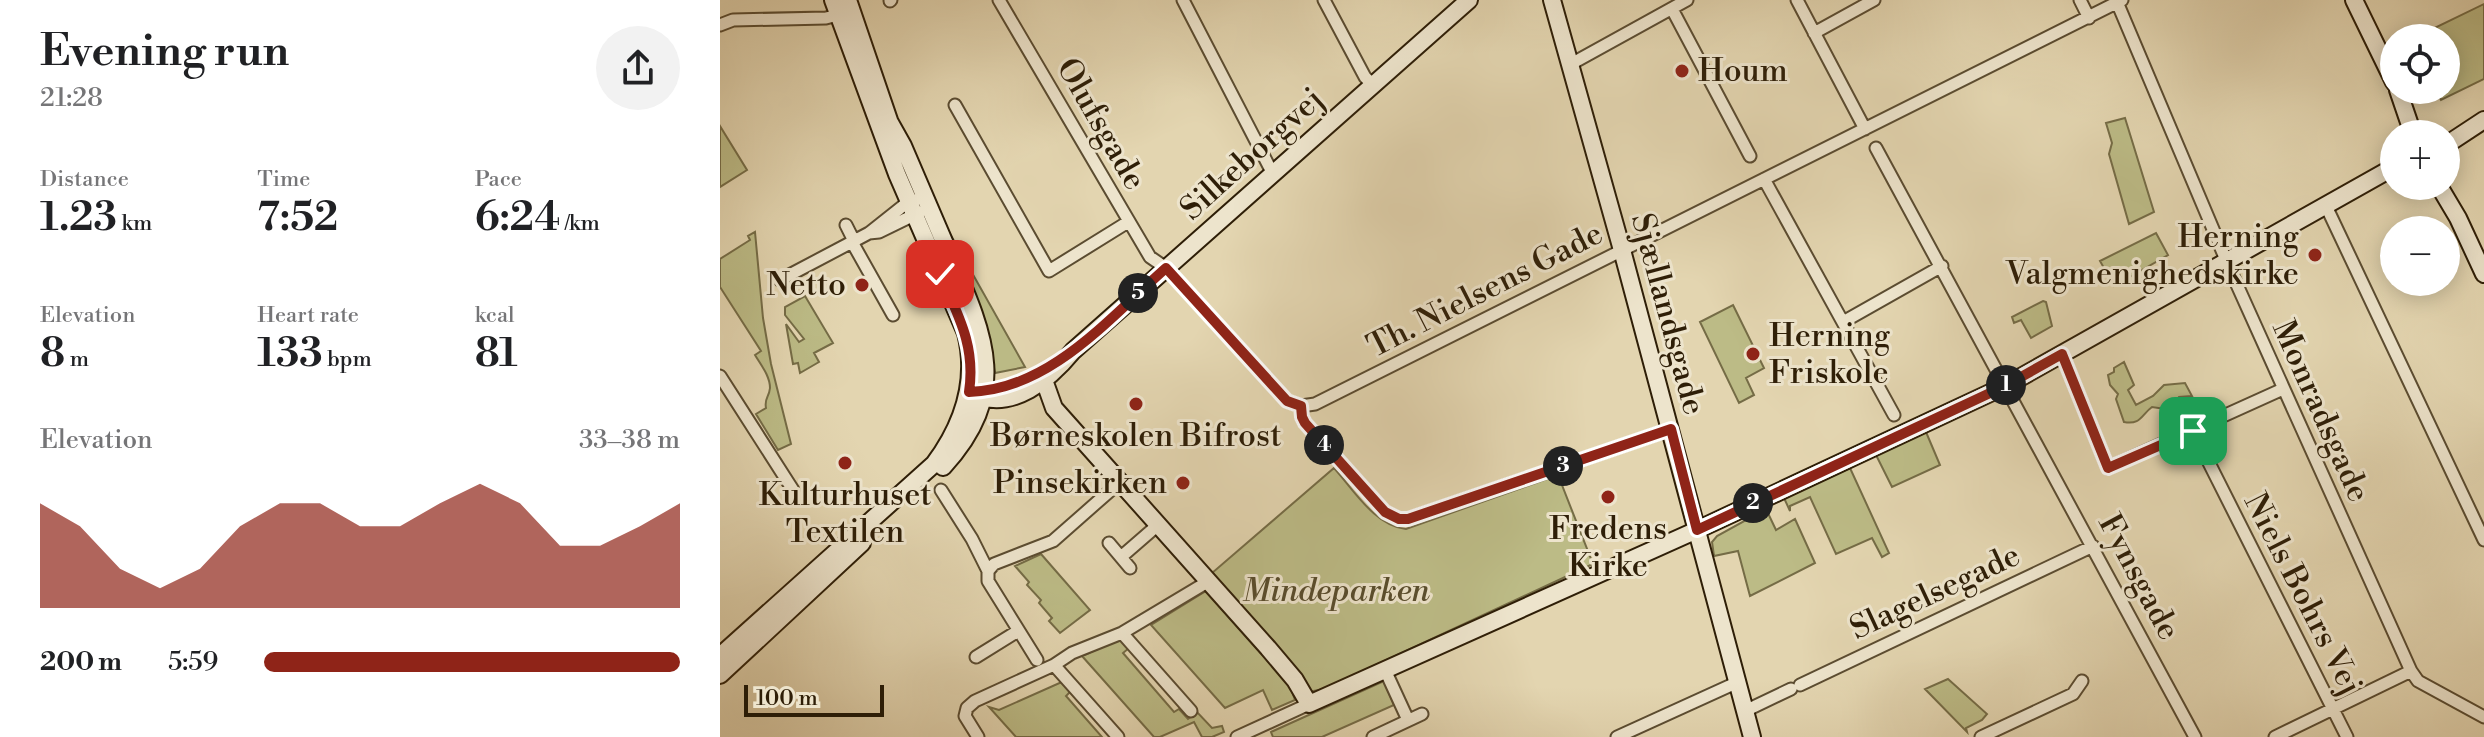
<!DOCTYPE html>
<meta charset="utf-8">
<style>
:root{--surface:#fff;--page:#f2f2f2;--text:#202124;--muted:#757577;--accent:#8f2418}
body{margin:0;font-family:"Libre Bodoni",serif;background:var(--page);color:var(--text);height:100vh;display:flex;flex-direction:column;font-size:30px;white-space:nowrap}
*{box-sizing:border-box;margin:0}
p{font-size:26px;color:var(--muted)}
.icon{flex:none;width:44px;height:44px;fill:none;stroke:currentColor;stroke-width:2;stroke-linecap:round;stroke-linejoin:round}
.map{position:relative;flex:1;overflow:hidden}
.panel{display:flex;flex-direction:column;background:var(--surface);width:720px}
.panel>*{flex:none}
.controls{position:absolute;left:1660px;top:24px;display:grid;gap:16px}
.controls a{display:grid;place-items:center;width:80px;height:80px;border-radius:50%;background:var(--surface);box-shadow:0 4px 20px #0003;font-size:40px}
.scale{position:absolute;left:24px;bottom:20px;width:140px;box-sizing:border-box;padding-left:8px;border:4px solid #2e1e07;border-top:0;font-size:22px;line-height:28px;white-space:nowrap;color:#2e1e07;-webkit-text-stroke:6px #ede4cc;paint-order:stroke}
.pin{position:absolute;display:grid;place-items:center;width:68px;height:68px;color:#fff;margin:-34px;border-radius:16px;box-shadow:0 4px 12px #0006}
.km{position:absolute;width:40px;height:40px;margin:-20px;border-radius:50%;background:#222;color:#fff;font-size:22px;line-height:40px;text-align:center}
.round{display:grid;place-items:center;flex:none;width:84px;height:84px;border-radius:42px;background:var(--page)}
.summary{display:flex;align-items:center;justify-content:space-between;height:136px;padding:0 40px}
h1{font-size:44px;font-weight:600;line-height:60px}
.metrics{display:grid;grid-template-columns:repeat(3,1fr);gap:12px;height:136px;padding:8px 40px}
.metrics div{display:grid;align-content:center}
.metrics b{font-size:40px;font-weight:600}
.metrics small{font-size:22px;font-weight:400}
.metrics p{font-size:22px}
.chart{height:224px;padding:16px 40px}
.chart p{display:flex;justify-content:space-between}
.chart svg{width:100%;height:144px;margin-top:8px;fill:var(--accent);opacity:.7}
ul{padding:0 40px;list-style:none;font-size:26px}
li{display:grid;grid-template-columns:128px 96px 1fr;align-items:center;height:60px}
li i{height:20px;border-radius:10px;background:var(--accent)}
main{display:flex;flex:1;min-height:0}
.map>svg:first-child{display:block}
.green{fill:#bcbb86;stroke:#756c46;stroke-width:2}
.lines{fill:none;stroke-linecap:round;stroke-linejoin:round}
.street-casing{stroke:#5b4c31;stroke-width:15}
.secondary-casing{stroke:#2e1e07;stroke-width:20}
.street{stroke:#ede4cc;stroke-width:11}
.secondary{stroke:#ede4cc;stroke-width:16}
.route-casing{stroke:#fff;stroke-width:16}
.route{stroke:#8f2418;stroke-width:10}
.poi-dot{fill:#8f2418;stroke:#ede4cc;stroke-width:3}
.labels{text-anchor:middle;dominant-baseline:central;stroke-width:6;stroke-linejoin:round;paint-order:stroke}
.poi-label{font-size:32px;fill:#2e1e07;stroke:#ede4cc;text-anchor:end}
.street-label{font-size:32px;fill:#2e1e07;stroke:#ede4cc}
.park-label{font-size:32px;font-style:italic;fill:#594d2d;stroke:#ede4cc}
</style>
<main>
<section class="panel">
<div class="summary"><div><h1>Evening run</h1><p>21:28</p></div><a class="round"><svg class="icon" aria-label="share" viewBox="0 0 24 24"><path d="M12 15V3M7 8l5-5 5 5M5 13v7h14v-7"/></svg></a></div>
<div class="metrics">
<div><p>Distance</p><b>1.23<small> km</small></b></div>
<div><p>Time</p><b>7:52</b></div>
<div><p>Pace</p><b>6:24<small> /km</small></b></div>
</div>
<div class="metrics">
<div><p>Elevation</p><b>8<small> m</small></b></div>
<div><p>Heart rate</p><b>133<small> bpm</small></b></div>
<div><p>kcal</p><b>81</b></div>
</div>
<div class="chart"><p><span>Elevation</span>33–38 m</p>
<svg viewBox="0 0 160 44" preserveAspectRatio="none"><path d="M0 44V12L10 19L20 32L30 38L40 32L50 19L60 12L70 12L80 19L90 19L100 12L110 6L120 12L130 25L140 25L150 19L160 12V44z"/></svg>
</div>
<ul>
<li><b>200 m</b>5:59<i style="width:100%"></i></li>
</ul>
</section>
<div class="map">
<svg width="1764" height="737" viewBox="0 0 1764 737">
<rect width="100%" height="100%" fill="#e3d5b0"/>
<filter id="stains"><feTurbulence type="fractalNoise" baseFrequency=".0025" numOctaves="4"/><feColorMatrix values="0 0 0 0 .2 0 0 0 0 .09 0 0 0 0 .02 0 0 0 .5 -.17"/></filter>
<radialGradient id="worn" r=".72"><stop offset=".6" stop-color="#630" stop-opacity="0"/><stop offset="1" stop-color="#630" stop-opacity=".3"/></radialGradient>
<path class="green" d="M1764,4V79L1721,100L1716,90H1726V38H1694Z
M1405,118L1434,212L1409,224L1389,154L1392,143L1386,123Z
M0,126L27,170L0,187Z
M211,200L305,367L275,373L266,328Z
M35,232L43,318L51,364L71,444L58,450L36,414L46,408C44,398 49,398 50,388C50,376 41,365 35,355L41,351L0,287V259L30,240L28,236Z
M1436,233L1448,255L1394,286L1380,261Z
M85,296L113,343L94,353L99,362L80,373L78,363L73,364L66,324L79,342L84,339L65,315V307Z
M1323,301L1326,302L1332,326L1311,338L1301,320L1294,323L1292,317Z
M1013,305L1044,368L1026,378L1034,395L1019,403L980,322Z
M1404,362L1414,385L1408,390L1416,405L1433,396L1444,385L1465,383L1472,396L1459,397L1454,405L1445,409L1432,407C1421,415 1421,425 1404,422L1396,399L1398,394L1390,385L1388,375L1394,372V368Z
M1206,432L1220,465L1172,487L1156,455Z
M614,468C634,490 655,526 686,529L838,475L873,564L604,689L588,692L577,673L492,573Z
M1130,468L1169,553L1162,557L1152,538L1116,554L1090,497L1070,506V511L1064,498Z
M1046,509L1056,530L1075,519L1095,563L1030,596L1018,551L994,556L992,542L997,536Z
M321,554L370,610L340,633L329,621L332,618L319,603L321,600L307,585L309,582L295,566Z
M486,591L570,686L575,700L552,710L543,690L505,708L431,625Z
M400,639L409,648L403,653L454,712L459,709L468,719L477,712L492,728L502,726L504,732L492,737H482L474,722L440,737H434L362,656Z
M1228,679L1267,714L1262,720L1246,728L1247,732L1205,689Z
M344,681L352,690L346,696L382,737H296L269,707L279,710Z
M664,681L674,705L602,737H553L551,732Z"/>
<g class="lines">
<g class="street-casing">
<path id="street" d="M279,0L430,257L446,268L567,401L581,406L595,404L1402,0
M463,0L553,174
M604,0L645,77L653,85
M1077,0L1145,129
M1360,0L1369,18
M170,1L171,0
M1397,2L1509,267L1691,671L1698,681L1764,717
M952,9L1030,156
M0,25L13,20L106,18L126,13
M1094,33L1154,0
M851,64L967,0
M235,105L329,271L408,222
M1156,148L1475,737
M1044,179L1174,415
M1606,206L1764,540
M126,225L134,241
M149,233L159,232L200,212
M132,242L173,315
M60,280L149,233L183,206L198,199
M1123,322L1222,266
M1342,354L1388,468L1563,389
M0,376L73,490
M581,406L582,417L585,423L665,512L679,519H688L951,429
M1473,431L1627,737
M221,490L252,539L268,571
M389,543L410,568
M401,557L439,524
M402,633L471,711
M256,657L298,631
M317,660L268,581V571L274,564L333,541L400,482
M334,665L398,737
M665,670L688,720
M1080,685L1373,546
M1025,711L1071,689
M258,737L245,716L247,708L255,701L334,665L352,653L402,633L489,581
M517,737L589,704
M653,737L702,714
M897,737L1018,682
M1261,737L1353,694L1362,681
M1555,737L1691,671"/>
</g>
<g class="secondary-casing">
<path id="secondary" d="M128,0L172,129
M832,0L902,250L1032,737
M1634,0L1674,82
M1678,90L1693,134
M169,121L183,146C199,183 215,221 231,258C266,338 290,394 223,467
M1726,145L1764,120
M1719,186L1738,218L1764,274
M324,380L334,408L548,648L575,680L589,704L977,530L1285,386L1674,167
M254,394C292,412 330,379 353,351L749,0
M0,656L214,464C243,425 258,381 246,333L177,174L113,0
M0,675L142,543"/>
</g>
<use href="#street" class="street"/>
<use href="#secondary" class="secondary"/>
</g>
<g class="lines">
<g class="route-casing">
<path id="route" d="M220,274C238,315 256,346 249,392C330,390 389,318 446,268L567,401L581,406L582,417L585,423L665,512L679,519H688L951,429L977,530L1285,386L1342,354L1388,468L1473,431"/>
</g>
<use href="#route" class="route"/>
</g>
<g class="poi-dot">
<circle cx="962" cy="71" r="8"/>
<circle cx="1595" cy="255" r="8"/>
<circle cx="142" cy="285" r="8"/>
<circle cx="1033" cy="354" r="8"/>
<circle cx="416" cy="404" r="8"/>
<circle cx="125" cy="463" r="8"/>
<circle cx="463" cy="483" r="8"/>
<circle cx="888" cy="497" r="8"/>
</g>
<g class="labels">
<g class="poi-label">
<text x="978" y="71" text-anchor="start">Houm</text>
<text x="1579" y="237">Herning<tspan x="1579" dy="37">Valgmenighedskirke</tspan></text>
<text x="126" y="285">Netto</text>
<text x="1049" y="336" text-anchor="start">Herning<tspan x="1049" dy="37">Friskole</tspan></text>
<text x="416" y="436" text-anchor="middle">Børneskolen Bifrost</text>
<text x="447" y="483">Pinsekirken</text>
<text x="125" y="495" text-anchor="middle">Kulturhuset<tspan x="125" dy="37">Textilen</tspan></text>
<text x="888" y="529" text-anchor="middle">Fredens<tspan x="888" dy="37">Kirke</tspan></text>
</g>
<g class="street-label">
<text transform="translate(381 124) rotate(60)">Olufsgade</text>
<text transform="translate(532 154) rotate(-42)">Silkeborgvej</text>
<text transform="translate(765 290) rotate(-27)">Th. Nielsens Gade</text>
<text transform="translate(948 314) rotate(75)">Sjællandsgade</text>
<text transform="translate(1601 411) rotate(66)">Monradsgade</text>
<text transform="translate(1419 577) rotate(62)">Fynsgade</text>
<text transform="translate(1215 592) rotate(-25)">Slagelsegade</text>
<text transform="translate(1583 594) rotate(63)">Niels Bohrs Vej</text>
</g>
<g class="park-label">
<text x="616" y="591">Mindeparken</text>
</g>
</g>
<rect width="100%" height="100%" filter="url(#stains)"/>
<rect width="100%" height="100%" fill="url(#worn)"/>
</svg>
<div class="controls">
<a><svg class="icon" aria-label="locate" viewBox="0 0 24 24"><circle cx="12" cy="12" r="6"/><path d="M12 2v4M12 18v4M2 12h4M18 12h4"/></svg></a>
<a>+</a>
<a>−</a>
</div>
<div class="scale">100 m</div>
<div class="pin" style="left:1473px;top:431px;background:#1e9e55"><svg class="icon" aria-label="arrive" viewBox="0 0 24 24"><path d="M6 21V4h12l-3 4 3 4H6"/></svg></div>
<div class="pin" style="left:220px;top:274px;background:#d93025"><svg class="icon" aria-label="check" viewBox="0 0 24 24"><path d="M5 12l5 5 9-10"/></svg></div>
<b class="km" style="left:1286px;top:385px">1</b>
<b class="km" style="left:1033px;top:503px">2</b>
<b class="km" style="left:843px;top:466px">3</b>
<b class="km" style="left:604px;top:445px">4</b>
<b class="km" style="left:418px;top:293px">5</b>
</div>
</main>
